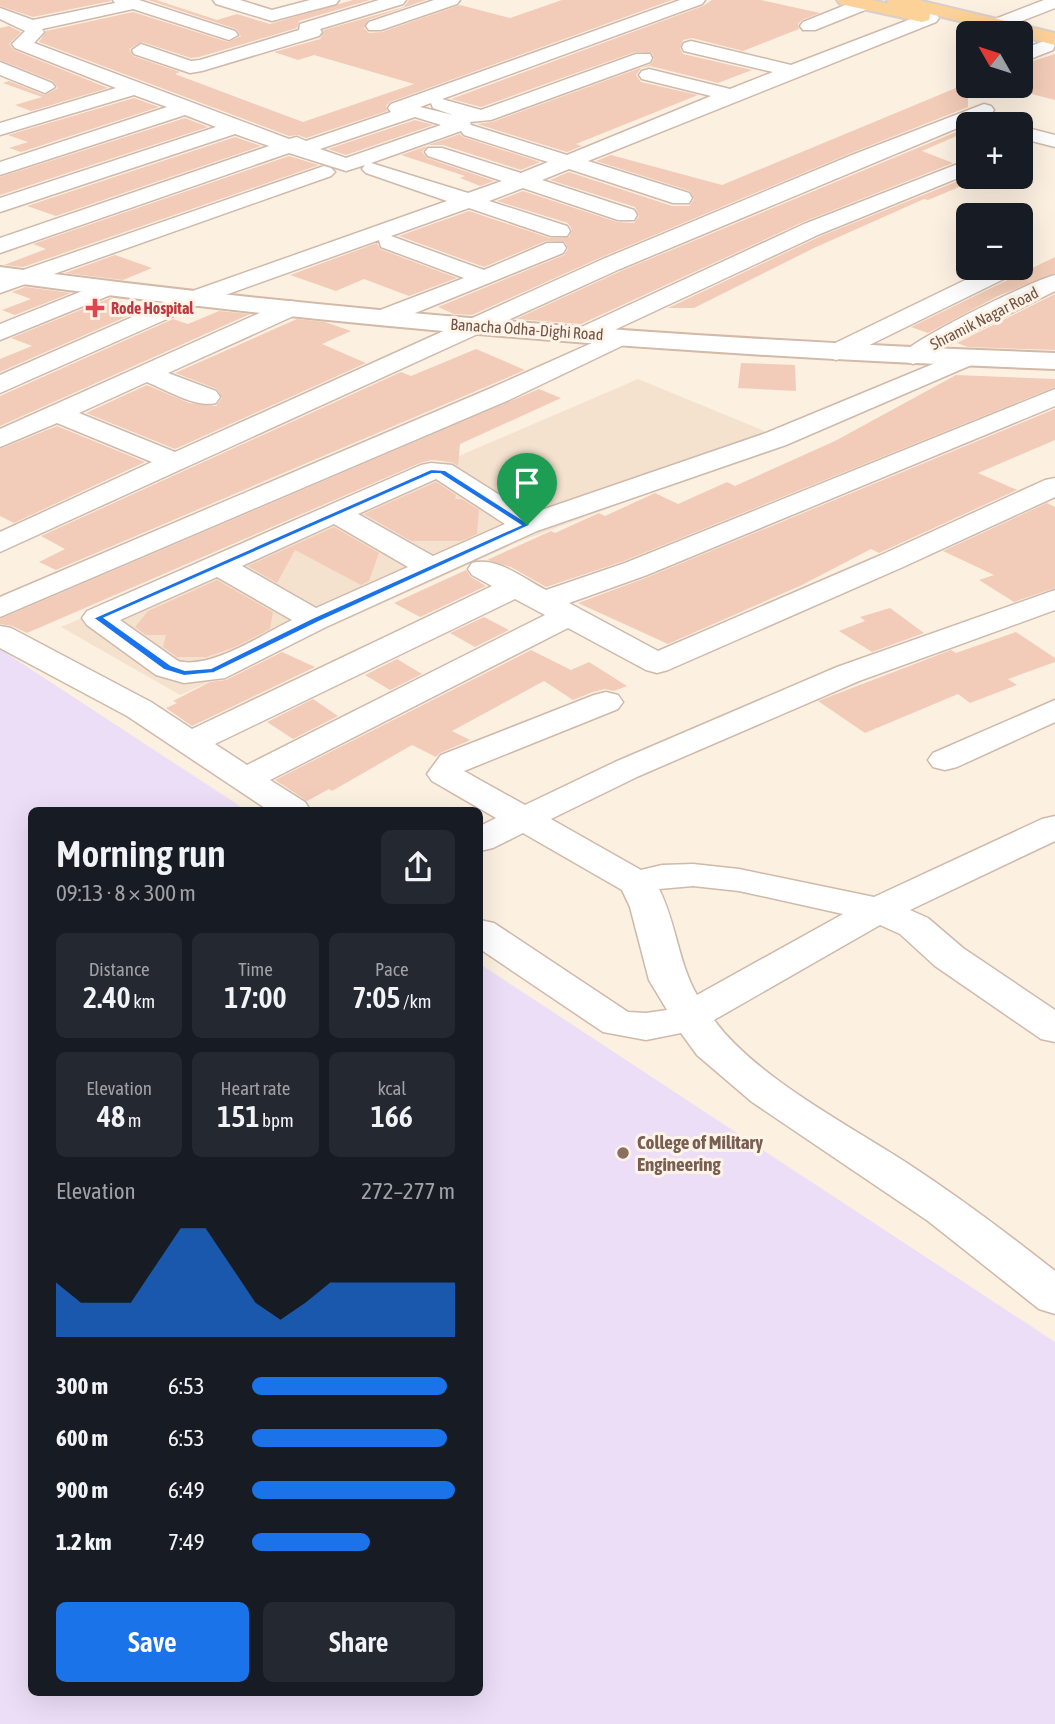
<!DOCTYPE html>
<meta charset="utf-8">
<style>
:root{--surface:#171b24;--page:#242831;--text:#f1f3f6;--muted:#9ea1a6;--accent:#1a73e8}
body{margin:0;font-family:"Asap Condensed",sans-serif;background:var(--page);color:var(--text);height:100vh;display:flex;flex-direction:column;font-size:26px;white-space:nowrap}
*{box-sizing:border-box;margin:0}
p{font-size:23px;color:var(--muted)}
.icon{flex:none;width:38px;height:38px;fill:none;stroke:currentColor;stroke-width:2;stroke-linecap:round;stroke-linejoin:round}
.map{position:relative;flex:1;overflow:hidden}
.drawer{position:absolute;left:28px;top:807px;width:455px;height:889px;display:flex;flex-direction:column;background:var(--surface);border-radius:10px;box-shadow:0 7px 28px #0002}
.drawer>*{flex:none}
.needle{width:46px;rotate:309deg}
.buttons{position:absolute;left:956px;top:21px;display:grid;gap:14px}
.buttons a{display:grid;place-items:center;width:77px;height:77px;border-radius:10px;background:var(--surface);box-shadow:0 7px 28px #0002;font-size:35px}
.pin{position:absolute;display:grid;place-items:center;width:60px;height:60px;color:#fff;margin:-72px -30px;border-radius:50% 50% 50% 0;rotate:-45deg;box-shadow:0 0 7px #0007}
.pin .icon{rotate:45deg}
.round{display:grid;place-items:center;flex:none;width:74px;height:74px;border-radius:10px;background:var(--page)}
.overview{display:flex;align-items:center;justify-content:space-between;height:119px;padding:0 28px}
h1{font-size:38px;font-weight:600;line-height:52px}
.figures{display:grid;grid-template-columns:repeat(3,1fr);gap:10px;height:119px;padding:7px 28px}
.figures div{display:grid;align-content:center;border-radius:10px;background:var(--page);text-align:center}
.figures b{font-size:30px;font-weight:600}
.figures small{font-size:19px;font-weight:400}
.figures p{font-size:19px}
.chart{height:196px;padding:14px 28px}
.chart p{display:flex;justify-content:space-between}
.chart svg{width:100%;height:126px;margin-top:7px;fill:var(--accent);opacity:.7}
.action{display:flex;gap:14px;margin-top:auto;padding:14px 28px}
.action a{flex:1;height:80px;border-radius:10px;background:var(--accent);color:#fff;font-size:28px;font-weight:600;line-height:80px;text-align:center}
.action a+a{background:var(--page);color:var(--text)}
ul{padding:0 28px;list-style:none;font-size:23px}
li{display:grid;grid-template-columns:112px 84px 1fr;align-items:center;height:52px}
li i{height:18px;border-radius:9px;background:var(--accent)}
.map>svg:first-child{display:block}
.residential{fill:#f4e2cf}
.education{fill:#eddef8}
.building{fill:#f2ccb8}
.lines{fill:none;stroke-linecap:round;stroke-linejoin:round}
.street-casing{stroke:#cfb9ab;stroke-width:3}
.secondary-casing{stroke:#d2b9a8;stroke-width:4}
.primary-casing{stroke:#d8cfcc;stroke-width:4}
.street{fill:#fff;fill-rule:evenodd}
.secondary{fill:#fff;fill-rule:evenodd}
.primary{fill:#fcd298;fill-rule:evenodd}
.route{fill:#1a73e8;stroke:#fff;stroke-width:2;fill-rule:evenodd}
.health-dot{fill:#e0444e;stroke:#fff4e7;stroke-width:2.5}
.education-dot{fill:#8d6e63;stroke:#fff4e7;stroke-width:2.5}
.labels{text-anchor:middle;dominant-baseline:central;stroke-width:6;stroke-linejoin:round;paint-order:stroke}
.far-health-label{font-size:16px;font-weight:bold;fill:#be3a42;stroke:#fff4e7;text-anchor:start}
.far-street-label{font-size:16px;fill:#735548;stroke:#fff4e7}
.education-label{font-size:19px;font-weight:bold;fill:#785e54;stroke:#fff4e7;text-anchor:start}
</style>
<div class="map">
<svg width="1055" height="1724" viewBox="0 0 1055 1724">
<rect width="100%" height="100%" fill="#fcf0e1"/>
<path class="residential" d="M638,379L789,441L521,541L180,695L61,627Z"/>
<path class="education" d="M0,649L246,810H32V1692H480V964L1055,1342V1724H0Z"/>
<path class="building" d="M0,0H110L111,1L33,17L0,6Z
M148,0H156L217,20L237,14L270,24L353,0H370L299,21L297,28L199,57L191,58L142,42L129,49L133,56L180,72L175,74L303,122L414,84L314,55L298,60L274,52L320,39L324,30L404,7L409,0H426L368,20L364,28L369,33L382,32L460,5L510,18L562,0H672L390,102L386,106L387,111L306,138L298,135L289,136L39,42L46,31L133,12L228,42L241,36L236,29Z
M712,0H761L820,13L802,20L798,24L799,29L743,51L692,38L683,40L680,48L683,54L752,70L718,83L650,66L641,68L636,75L641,82L698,95L576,144L582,146L567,152L477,124L492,122L651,64L654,59L652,53L635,52L481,107L451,99L703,6Z
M9,26L21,32L9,44L14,50L108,88L31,111L15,105L42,97L3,83L9,81L44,95L58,88L53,81L0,60V28Z
M1055,54V100L1020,91V65Z
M968,83V107L851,153L602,257L472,315L454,314L438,307L564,255L568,249L565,242L546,241L484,267L399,236L469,211L550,238L569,237L572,230L568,223L497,201L523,191L617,222L634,223L639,216L635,207L550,180L569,172L672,206H689L694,199L690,191L596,161L611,155L722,185Z
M134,98L159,107L21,152L9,148L28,142L8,135Z
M185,118L208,127L0,195V177Z
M415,120L433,125L346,155L328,149Z
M968,127V131L922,151L953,163L803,222L581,324L516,319L621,271Z
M460,134L463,137L540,162L521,170L443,145H428Z
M235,137L261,146L56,216L27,206Z
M427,146L422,152L427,158L494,181L480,186L460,178L465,176L401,155Z
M289,156L319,165L23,267L4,265L46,249L33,244Z
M968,177H978L972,179L976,180L928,200L924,199L814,248L694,308H668L821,236Z
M377,243L380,249L457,278L409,296L364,279L336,291L290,275Z
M115,255L152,268L123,280L65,273Z
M1055,257V273L998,296L928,333L911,327Z
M25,287L71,293L15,315L2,310L31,299L12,292Z
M1055,294V350L968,347L957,343Z
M110,298L144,309L0,372V359L32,346L11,338Z
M219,311L250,314L0,426V396L173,319L188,324Z
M297,319L325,322L351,331L322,344L366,363L175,449L86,413L147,385L189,403L216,406L222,398L217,389L175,373Z
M476,349L525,370L56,570L39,562L65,549L41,536L401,372L411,376Z
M741,363L795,365L796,391L738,388Z
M956,375L1055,379V387L624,561L546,587L511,567L487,560L551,531L555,533L599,513L605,516L655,493L678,504L727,482L735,486L835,441Z
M539,389L561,398L460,444L458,466L452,462L431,460L420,463L27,633L12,626L0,624V619Z
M1055,409V440L978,473L1017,490L879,553L871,549L802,585L668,644L578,603L648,577Z
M57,426L145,462L14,523L0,516V449Z
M436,482L456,495L455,499H462L479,510L477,534L461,541H411L364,514Z
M1047,503L1055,507V588L1014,602L979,580L994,575L943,551Z
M334,527L379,553L369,581L361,585L295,550L277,583L248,566Z
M466,570L471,577L486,586L420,617L394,603Z
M217,580L273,612L270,629L235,647L206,657H177L163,647L166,635H146L135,627L148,611Z
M890,608L924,633L872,652L839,631L865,621L860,617Z
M484,617L509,630L475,647L450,633Z
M1016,632L1055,658V662L1008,679L1017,685L970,703L958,694L865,733L818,701L951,650L956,653Z
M531,650L571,670L589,662L627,686L614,691L605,689L593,692L573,700L544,681L452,731L470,740L466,742L440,753L436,757L412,745L332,791L329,789L307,801L275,780Z
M282,652L315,667L192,726L166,708L177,703L173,701L210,682L226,680Z
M397,659L422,674L390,690L365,675Z
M313,699L338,716L293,739L267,722Z"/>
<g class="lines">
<g class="street-casing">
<path id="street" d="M113,0H139L235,31L238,35L229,40L133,9L42,29L44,32L34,43L289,139L297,137L306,141L391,112L388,108L391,104L680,0H705L702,4L442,99L481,110L636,54H650L652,58L650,62L491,120L470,122L471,125L567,155L711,96L642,79L639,75L642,71L649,69L730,89L773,72L684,51L682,47L684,43L691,41L791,65L924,14H936L939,18L936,22L588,161L689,193L692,198L689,203H673L569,169L542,180L634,210L637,215L634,220H618L523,188L489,201L567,226L570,231L567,236H551L469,208L391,236L484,270L547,243H563L566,248L563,253L393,322L384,324L375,322L372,317L375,312L464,278L381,247L379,240L203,303L0,393V375L187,293L447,201L366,173L362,169L365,165L346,171L289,153L0,253V238L269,146L235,134L0,212V198L216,127L185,115L0,175V162L167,107L134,95L0,135V123L116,88L15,48L12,44L25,31L0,19V8L33,20L115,3ZM431,103L433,108L453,115L420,107ZM415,117L441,125L346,158L320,149ZM461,131L464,135L548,162L521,173L442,148H428L425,152L428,156L502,181L468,193L371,163Z
M213,0H240L272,10L310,0H339L336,4L272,21L216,4Z
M379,0H406L403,4L320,29L322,32L319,36L202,71L190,73L134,54L132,50L141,44L191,61L200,60L299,30L300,24Z
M434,0H460L457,4L381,30H369L366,26L369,22Z
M858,0H870L873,4L870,8L815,30H803L800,26L803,22Z
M1044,0H1055V8L991,33H976L974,30L977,26Z
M1047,40L1055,44L1053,50L1020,63V50Z
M0,62L52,83L55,87L45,93L0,75Z
M984,104L991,106L994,110L991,114L620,269L0,552V532L152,462L57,423L0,447V429L282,303L291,301L300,303L303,308L300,313L168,373L216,391L220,397L216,403C195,408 167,390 147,382L79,413L175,452L603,259L852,155Z
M1020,126L1055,135V147L1020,138Z
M968,160V174L820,234L595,339L586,341L577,339L574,334L577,329L804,224Z
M324,166L331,168L335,172L331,176L0,293V278Z
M990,268H1020L1016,273L845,357L836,360L827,357L823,352L827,347Z
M1055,275V291L947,345L922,361L913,364L904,361L900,356C911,340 1033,280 1055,275Z
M105,282L113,284L117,289L113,294L0,340V324Z
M621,330L630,332L633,337L630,342L509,400L0,617V597L491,388Z
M967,350L976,353L980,358L976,363L786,445L537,531L326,627L225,678L184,683L156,675L87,625L82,618L87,611L421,465L431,463L452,465L530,514L766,433ZM436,479L505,524L433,556L358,514ZM334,524L408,567L316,608L242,566ZM217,577L292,620C263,634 210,670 178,661L120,620Z
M1055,389V406L647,575L569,603L658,651L881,555L1045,480L1055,478V497L903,567L668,670L657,673L646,670L568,628L270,780L305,802L310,810H268L127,716L0,648V626L11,628L151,702L192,729L492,586L472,575L468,569L472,563C497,556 524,579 546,590L625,563ZM515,599L545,615L247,765L215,744Z
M1055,590V610L859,681L639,776L551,819L641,870L662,865L693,864L739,869L874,897L1042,819L1055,816V841L910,910L928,918L963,948L1055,1010V1042L1041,1039L935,966L900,934L880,925L714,1020C756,1077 847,1124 907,1163C959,1197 1007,1233 1055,1271V1314L1039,1309L928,1221L752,1102L697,1055L681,1033L646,1040L603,1032L480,949V920L494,923L628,1012L646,1013L667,1010L649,980L630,907L622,890L523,833L493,848L480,851V826L496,818L432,781L427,774L441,755L594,695L606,692L618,695L623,702L618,709L464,771L525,805L615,762L837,667ZM693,886L739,891L843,914L697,995C678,962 676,922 659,889Z
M1055,700V722L957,767L945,770L933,767L928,760L933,753Z"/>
</g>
<g class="secondary-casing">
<path id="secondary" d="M0,267C350,314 703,340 1055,353V369C702,356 350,329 0,281Z"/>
</g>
<g class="primary-casing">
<path id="primary" d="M837,0H872L889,4L887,0H918L1055,33V45L1020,36V33H1009L930,14L929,20L922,22L840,4Z"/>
</g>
<use href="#street" class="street"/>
<use href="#secondary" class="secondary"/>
<use href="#primary" class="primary"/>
</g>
<path class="route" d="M431,469L445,470L531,525L319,622L214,673L184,676L164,670L93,618ZM432,474H440L520,525L312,618L211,668L185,670L171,665L105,618Z"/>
<path class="health-dot" d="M91.5 297.5h7v7h7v7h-7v7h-7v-7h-7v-7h7z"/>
<circle class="education-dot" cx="623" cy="1153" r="7"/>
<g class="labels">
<g class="far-health-label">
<text x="111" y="308">Rode Hospital</text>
</g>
<g class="far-street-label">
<text transform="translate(984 318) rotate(-27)">Shramik Nagar Road</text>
<text transform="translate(527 329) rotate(4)">Banacha Odha-Dighi Road</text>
</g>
<g class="education-label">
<text x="637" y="1142">College of Military<tspan x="637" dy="22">Engineering</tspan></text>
</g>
</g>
</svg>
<div class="buttons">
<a><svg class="needle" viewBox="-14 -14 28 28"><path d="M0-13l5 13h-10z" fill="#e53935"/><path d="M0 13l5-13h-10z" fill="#9ea1a6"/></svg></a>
<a>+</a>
<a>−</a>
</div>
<div class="pin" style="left:527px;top:525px;background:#1e9e55"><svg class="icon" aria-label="arrive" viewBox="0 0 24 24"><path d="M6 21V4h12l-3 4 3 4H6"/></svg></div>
<section class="drawer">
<div class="overview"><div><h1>Morning run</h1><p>09:13 · 8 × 300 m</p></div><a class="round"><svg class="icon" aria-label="share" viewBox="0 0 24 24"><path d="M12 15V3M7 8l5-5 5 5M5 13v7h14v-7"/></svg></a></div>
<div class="figures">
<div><p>Distance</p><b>2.40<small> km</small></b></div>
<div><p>Time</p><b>17:00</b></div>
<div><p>Pace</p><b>7:05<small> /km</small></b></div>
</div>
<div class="figures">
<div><p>Elevation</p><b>48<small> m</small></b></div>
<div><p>Heart rate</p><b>151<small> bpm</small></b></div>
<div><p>kcal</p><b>166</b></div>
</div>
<div class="chart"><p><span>Elevation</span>272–277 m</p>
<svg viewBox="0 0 160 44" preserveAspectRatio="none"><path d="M0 44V25L10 32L20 32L30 32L40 19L50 6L60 6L70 19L80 32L90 38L100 32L110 25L120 25L130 25L140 25L150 25L160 25V44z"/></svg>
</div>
<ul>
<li><b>300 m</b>6:53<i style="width:96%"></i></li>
<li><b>600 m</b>6:53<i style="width:96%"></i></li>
<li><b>900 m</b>6:49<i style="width:100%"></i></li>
<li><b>1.2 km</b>7:49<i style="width:58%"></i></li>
</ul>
<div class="action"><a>Save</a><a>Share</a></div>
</section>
</div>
